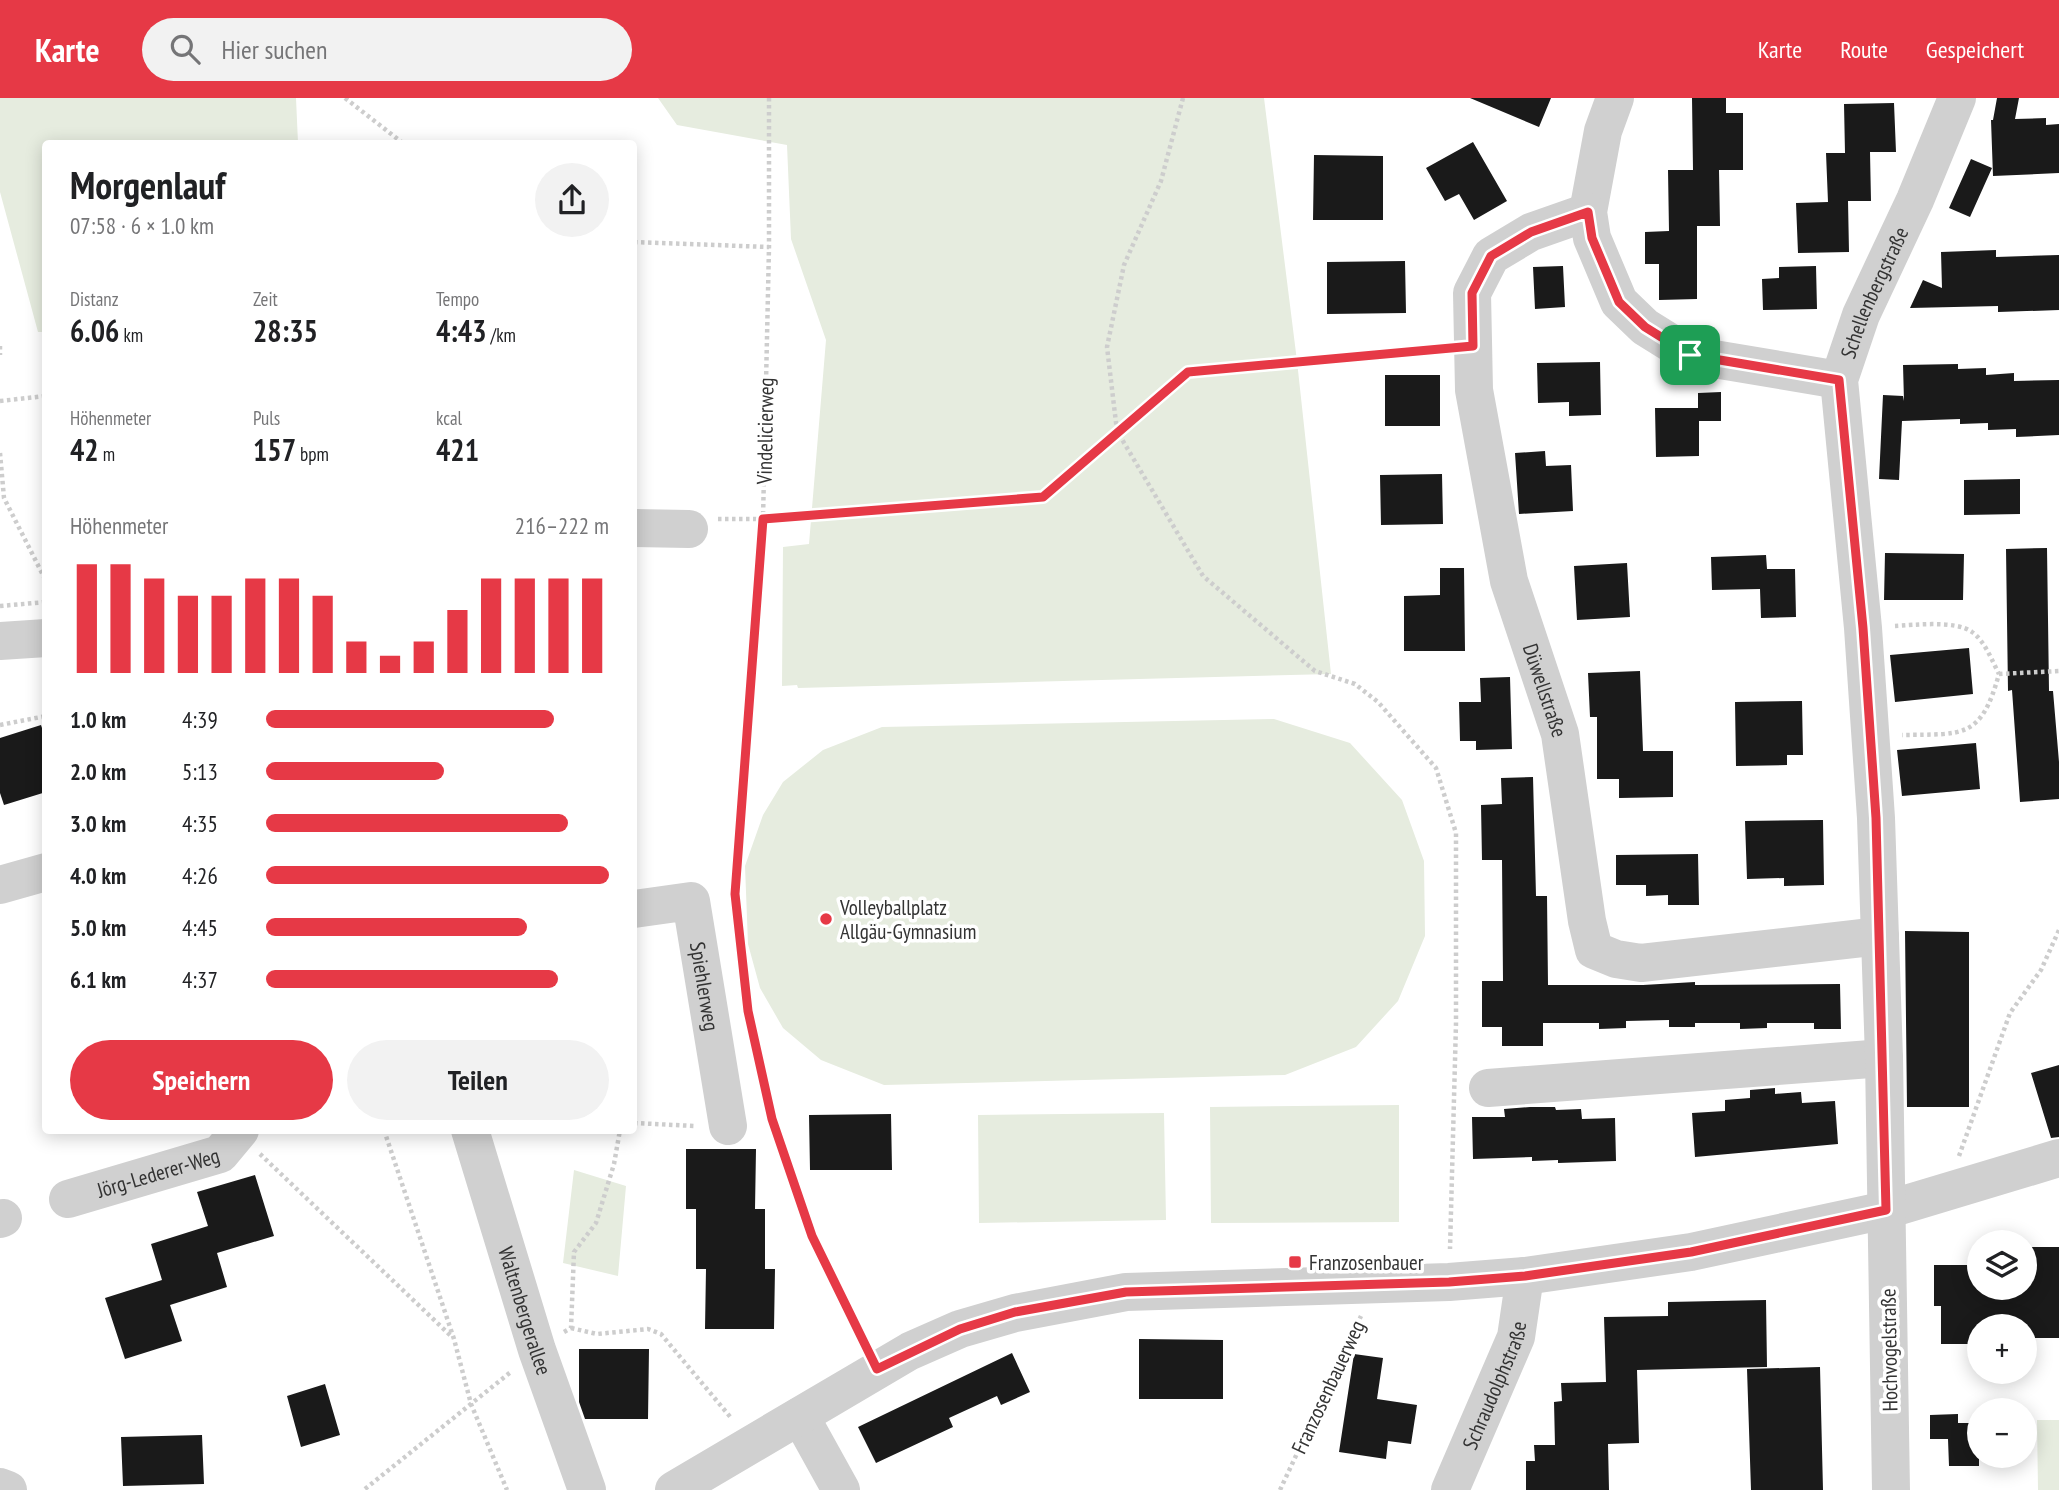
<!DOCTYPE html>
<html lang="de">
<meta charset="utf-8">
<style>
:root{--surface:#fff;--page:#f2f2f2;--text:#202124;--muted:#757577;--accent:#e63946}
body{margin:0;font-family:"PT Sans Narrow",sans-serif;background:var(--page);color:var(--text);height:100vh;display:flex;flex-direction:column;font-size:26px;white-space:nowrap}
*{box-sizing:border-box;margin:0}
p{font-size:23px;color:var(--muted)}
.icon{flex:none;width:38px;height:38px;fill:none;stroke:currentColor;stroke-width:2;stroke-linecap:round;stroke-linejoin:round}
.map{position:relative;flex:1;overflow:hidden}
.panel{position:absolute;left:42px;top:42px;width:595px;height:994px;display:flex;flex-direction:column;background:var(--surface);border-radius:7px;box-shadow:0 4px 18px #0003}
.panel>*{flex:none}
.fabs{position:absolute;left:1967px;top:1132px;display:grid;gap:14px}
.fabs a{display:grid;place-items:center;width:70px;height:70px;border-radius:50%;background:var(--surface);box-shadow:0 4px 18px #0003;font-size:35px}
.pin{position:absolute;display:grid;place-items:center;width:60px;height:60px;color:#fff;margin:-30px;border-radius:14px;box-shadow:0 4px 10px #0006}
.round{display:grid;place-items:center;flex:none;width:74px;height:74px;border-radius:37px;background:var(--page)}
.head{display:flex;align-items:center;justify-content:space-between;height:119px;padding:0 28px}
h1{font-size:38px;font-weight:700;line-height:52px}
.figures{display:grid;grid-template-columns:repeat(3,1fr);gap:10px;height:119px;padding:7px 28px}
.figures div{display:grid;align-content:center}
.figures b{font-size:30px;font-weight:700}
.figures small{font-size:19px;font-weight:400}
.figures p{font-size:19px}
.chart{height:196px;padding:14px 28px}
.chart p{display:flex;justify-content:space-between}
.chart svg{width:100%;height:126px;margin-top:7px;stroke:var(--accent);stroke-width:6}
.primary-button{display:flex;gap:14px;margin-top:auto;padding:14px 28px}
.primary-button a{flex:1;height:80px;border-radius:42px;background:var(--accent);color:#fff;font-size:28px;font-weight:700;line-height:80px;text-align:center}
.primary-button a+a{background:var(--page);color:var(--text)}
ul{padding:0 28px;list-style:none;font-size:23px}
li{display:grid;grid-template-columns:112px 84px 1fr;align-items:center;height:52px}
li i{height:18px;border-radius:9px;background:var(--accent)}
header{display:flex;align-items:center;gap:42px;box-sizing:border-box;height:98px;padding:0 35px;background:var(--accent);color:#fff}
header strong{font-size:33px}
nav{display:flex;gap:38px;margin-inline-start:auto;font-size:24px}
.search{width:490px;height:63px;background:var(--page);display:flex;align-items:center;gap:18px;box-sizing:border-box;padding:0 24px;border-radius:38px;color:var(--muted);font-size:26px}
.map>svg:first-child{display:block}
.green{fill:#e6ecdf}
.building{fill:#1a1a1a}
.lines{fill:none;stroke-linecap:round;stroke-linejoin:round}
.path{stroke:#cdcdcd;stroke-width:4.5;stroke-dasharray:3.5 3.5;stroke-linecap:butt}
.minor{stroke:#d0d0d0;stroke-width:38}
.route-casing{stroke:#fff;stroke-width:14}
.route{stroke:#e63946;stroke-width:9}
.poi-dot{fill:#e63946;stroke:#fff;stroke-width:2.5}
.labels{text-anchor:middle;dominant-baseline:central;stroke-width:7;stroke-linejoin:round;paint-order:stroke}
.street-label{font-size:21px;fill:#333;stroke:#fff}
.poi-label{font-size:21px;fill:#333;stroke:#fff;text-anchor:start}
</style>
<header>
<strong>Karte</strong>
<div class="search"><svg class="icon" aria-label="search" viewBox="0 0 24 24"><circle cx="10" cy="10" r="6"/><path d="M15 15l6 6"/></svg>Hier suchen</div>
<nav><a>Karte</a><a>Route</a><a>Gespeichert</a></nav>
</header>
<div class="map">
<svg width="2059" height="1392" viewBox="0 0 2059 1392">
<rect width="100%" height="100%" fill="#fff"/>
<path class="green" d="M0,0H296L298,45L46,46V234H38L0,94Z
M658,0H1264L1297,263L1331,576L798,590L797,587L782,588L783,449L809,446L826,242L791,141L787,47L677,27Z
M1274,621L1350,645L1402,702L1424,763L1425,838L1398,903L1356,949L1285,977L884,987L821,962L783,930L760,890L748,846L745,768L763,717L783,684L823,652L882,629Z
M1399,1007V1124L1211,1125L1210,1009Z
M1164,1015L1166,1122L979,1125L978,1017Z
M574,1072L626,1088L618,1178L563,1165Z
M2037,1322H2059V1392H2038Z"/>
<path class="building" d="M1470,0H1551L1539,29Z
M1692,0H1726V15H1743V72H1719L1720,128H1697V201L1659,202V166H1645V134L1669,133L1668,72H1693Z
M1997,0H2019L2015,21L2046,20V27L2059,26V75L1993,78L1991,22H1993Z
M1894,5L1896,54H1870L1871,103H1848L1849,154L1798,155L1796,105L1828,104L1826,55H1845L1844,6Z
M1473,44L1507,103L1474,122L1459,96L1445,103L1426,70Z
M1314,57L1383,58V122H1313Z
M1971,61L1992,70L1970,119L1949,110Z
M1996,152V159L2059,157V212L1998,214V208L1910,210L1923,182L1942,190L1941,154Z
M1405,163L1406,215L1327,216V164Z
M1563,168L1565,209L1535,211L1533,169Z
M1816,168L1817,211L1763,212L1762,181L1779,180V169Z
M1600,264L1601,317L1569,318V304L1538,305L1537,265Z
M1958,266V271L1986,270V277L2014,275V283L2059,282V337L2016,339V331L1988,332V325L1960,326V321L1902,323L1899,382L1879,381L1883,297L1903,298L1904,303L1903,267Z
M1385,277H1440V328H1385Z
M1721,294V323H1699V358L1656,359L1655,310H1698V295Z
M1545,353L1546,368L1571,367L1573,413L1519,416L1515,355Z
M1442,376L1443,426L1381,427L1380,377Z
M2020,381V416L1964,417V382Z
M2047,450L2049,593H2053L2059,664V701L2020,704L2012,592L2008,593L2006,451Z
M1885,455L1964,456L1963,502H1884Z
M1766,457L1767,471H1795L1796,519L1761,520L1760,491L1712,492L1711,459Z
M1627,465L1630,519L1577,522L1574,468Z
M1440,470H1464L1465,553H1404V498L1440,497Z
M1969,550L1973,596L1895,604L1890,557Z
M1640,573L1643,653H1673V699L1619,700V681H1597V619H1590L1588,575Z
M1510,579L1512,651L1476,652V643H1460L1459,604H1481L1480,580Z
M1802,603L1803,657H1787V667L1736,668L1735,604Z
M41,627L46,642V694L4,707L0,695V640Z
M1976,645L1980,691L1902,698L1897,652Z
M1533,679L1536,798H1547L1548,887H1643L1695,884V887L1840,886L1841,931H1814V925H1767V930L1740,931V925H1695V929H1669V922L1626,923V930L1599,931V925H1543V948H1502V929H1482V883H1503L1502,762H1482L1481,707L1502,706L1501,680Z
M1823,722L1824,787L1784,788V780L1747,781L1745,723Z
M1698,756L1699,807H1668V797L1646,798V787H1616V757Z
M1905,833L1969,834V1009H1907Z
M2059,967V1039L2051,1040L2031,975Z
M1775,990V996L1801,994L1802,1005L1835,1003L1838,1046L1695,1059L1692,1015L1725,1013V1002L1750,1000V992Z
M1530,1009H1555L1556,1012L1581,1011L1582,1021L1615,1020L1616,1063L1558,1065V1062L1532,1063V1059L1473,1061L1472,1019H1505L1504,1011Z
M891,1016L892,1072H810L809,1017Z
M686,1051H756L755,1111H765V1171H775L774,1231H705L706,1171H696V1111H686Z
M255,1077L274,1138L217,1155L227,1189L170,1207L182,1243L125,1261L105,1200L162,1182L151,1146L208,1128L197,1094Z
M2025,1149H2059V1240H2025V1228H1979L1977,1246H1941V1208H1934V1167H1979V1190H2025Z
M1766,1202L1767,1269L1637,1272L1639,1345L1608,1346L1609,1392H1526V1363H1535L1534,1347H1555L1554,1304L1562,1303L1561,1285L1606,1284L1604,1219L1668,1218V1204Z
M1139,1241L1223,1242V1301H1139Z
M579,1251H649L648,1321H585L579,1304Z
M1012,1255L1030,1294L1001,1307L997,1298L949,1320L953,1329L876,1365L858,1329Z
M1354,1256L1383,1260L1377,1301L1417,1307L1411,1346L1388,1343L1386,1361L1339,1354Z
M1820,1269L1823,1392H1751L1747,1271Z
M325,1286L340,1337L301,1349L287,1298Z
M1958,1316V1325H1979V1368H1949L1948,1341H1930V1317Z
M202,1337L204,1386L123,1388L121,1339Z"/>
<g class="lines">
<path class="path" d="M345,0L404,46
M769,0V149L763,421L735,796L748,913L772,1021L812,1138L864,1243
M1183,0L1161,83L1124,167L1107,249L1117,333L1203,478L1315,573L1355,586L1378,604L1436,670L1456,735V925L1450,1151
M634,144L769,149
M0,248V257
M0,303L46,298
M0,355L4,400L46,483
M718,421H763L1043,399L1188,274L1441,251
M0,508L46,504
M1895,528C1914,527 1956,522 1972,534C1985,543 1992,563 1999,576C1981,641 1964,636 1902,637
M1999,576L2059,573
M0,627L46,618
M634,1025L695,1028
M384,1032L454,1241L471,1306L507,1392
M260,1056L451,1238
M1959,1058L2010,915L2041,872L2059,832
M571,1230L597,1236L648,1231L661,1236L732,1321
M564,1234L571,1230L574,1154L596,1125L614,1066L620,1032
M365,1391L512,1273
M1280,1392L1361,1218"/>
<g class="minor">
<path d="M1615,0L1603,33L1588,114L1592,140L1619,204L1645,229L1690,257L1839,282"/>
<path id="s1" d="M1588,114L1531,134L1491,158L1472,195L1474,292L1509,483L1560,636L1587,823L1594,852L1616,861L1641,865L1880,838"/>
<path d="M634,430L689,431"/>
<path d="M0,543L46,540"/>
<path d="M0,787L46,774"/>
<path id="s2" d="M634,811L691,803L728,1028"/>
<path d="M1488,990L1884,960"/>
<path id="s3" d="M470,1032L537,1252L587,1392"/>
<path id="s4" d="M68,1101L220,1056L240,1032"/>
<path d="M0,1121L3,1120"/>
<path d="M800,1318L841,1392"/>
<path d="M0,1389L8,1392"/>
<path d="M674,1392L910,1253L960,1231L1015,1215L1126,1194L1449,1184L1525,1178L1691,1154L1886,1112L2059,1060"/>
<path id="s5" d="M1450,1392L1516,1239L1525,1178"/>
<path id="s6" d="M1891,1392L1884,960L1876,720L1863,530L1839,282L1861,217L1915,102L1957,0"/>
</g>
</g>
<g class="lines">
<g class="route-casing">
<path id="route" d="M1588,114L1592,140L1619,204L1645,229L1690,257L1839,282L1863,530L1876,720L1886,1112L1691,1154L1525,1178L1449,1184L1126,1194L1015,1214L960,1231L877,1271L812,1138L772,1021L748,913L735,796L763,421L1043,399L1188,274L1473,248L1472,195L1491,158L1531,134Z"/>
</g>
<use href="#route" class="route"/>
</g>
<g class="poi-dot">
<circle cx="826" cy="821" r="7"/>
<rect x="1288" y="1157" width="14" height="14" rx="3.5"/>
</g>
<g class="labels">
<g class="street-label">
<text stroke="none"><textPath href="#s6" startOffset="1206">Schellenbergstraße</textPath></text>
<text transform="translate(765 333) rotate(-89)">Vindelicierweg</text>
<text stroke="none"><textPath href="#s1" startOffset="555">Düwellstraße</textPath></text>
<text stroke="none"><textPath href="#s2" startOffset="144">Spiehlerweg</textPath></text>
<text stroke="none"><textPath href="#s4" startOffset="94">Jörg-Lederer-Weg</textPath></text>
<text stroke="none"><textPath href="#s3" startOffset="189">Waltenbergerallee</textPath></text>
<text transform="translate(1889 1252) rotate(-91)">Hochvogelstraße</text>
<text stroke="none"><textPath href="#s5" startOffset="114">Schraudolphstraße</textPath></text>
<text transform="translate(1328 1289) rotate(-65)">Franzosenbauerweg</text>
</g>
<g class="poi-label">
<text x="840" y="809">Volleyballplatz<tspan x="840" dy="24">Allgäu-Gymnasium</tspan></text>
<text x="1309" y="1164">Franzosenbauer</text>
</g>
</g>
</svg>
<div class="fabs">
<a><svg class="icon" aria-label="layers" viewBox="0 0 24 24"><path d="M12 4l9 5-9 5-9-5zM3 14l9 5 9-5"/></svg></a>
<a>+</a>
<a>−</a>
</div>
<div class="pin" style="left:1690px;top:257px;background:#1e9e55"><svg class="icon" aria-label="arrive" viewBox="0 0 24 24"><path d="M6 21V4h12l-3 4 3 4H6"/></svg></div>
<section class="panel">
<div class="head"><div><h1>Morgenlauf</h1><p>07:58 · 6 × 1.0 km</p></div><a class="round"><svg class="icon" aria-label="share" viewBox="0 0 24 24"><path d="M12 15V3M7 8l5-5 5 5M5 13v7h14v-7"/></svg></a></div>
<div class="figures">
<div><p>Distanz</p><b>6.06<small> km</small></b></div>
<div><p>Zeit</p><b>28:35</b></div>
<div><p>Tempo</p><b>4:43<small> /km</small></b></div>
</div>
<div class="figures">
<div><p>Höhenmeter</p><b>42<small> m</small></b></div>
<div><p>Puls</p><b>157<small> bpm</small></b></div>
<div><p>kcal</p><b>421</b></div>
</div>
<div class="chart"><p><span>Höhenmeter</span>216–222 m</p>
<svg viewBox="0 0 160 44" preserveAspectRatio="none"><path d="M5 44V6M15 44V6M25 44V11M35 44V17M45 44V17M55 44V11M65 44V11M75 44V17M85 44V33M95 44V38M105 44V33M115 44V22M125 44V11M135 44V11M145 44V11M155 44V11"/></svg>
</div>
<ul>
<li><b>1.0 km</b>4:39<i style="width:84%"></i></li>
<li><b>2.0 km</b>5:13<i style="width:52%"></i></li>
<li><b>3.0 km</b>4:35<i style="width:88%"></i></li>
<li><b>4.0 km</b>4:26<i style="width:100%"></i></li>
<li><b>5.0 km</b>4:45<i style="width:76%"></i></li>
<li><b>6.1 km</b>4:37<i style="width:85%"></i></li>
</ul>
<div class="primary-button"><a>Speichern</a><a>Teilen</a></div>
</section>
</div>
